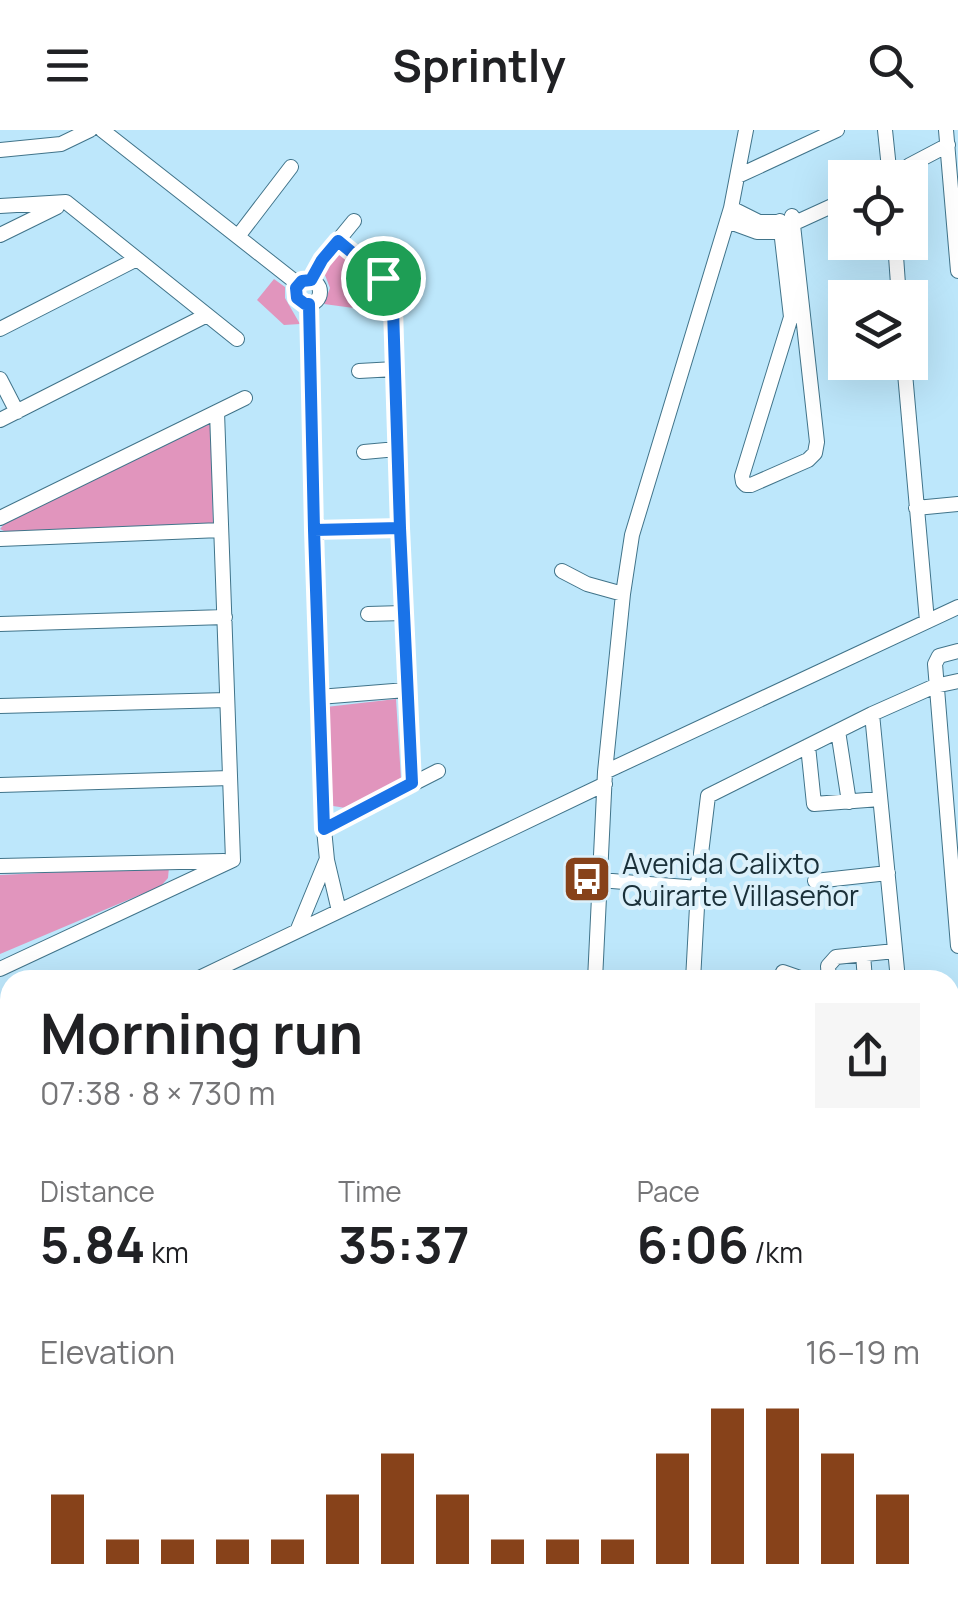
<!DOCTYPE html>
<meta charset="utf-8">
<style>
:root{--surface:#fff;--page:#f6f6f6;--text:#202124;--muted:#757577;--accent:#87421a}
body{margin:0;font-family:Manrope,sans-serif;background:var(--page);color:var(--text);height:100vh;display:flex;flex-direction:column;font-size:38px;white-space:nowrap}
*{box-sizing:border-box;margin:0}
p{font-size:32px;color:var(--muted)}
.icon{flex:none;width:55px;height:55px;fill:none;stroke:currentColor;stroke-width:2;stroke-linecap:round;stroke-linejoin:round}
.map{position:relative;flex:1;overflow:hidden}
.drawer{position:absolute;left:0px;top:840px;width:960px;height:642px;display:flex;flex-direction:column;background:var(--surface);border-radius:30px 30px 0 0;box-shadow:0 10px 40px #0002}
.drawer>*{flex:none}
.tools{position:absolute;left:828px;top:30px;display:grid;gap:20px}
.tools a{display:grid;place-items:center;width:100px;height:100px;border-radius:0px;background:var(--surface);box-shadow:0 10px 40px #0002;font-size:50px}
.pin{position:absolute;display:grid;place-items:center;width:85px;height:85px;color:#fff;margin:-42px;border:5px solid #fff;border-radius:50%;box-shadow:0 2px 10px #0007}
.round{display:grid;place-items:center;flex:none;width:105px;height:105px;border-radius:0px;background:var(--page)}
.overview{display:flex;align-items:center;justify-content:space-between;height:170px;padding:0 40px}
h1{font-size:55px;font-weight:700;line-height:75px}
.figures{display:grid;grid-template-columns:repeat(3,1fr);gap:15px;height:170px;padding:10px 40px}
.figures div{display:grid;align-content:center}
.figures b{font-size:50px;font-weight:700}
.figures small{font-size:28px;font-weight:400}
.figures p{font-size:28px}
.chart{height:280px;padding:20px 40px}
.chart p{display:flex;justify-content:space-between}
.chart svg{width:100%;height:180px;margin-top:10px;stroke:var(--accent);stroke-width:6}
header{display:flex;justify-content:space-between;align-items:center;height:130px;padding:0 40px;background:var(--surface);font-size:45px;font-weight:700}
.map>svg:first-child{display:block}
.green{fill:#e195bd}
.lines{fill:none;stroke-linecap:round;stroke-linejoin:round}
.minor-casing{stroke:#41748a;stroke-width:16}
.minor{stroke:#fff;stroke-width:14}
.route-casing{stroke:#fff;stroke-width:20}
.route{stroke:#1a73e8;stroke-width:12}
.labels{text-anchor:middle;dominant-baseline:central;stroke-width:8;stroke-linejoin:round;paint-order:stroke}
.poi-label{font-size:28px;fill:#1a3039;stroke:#dcf1fb;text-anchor:start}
</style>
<header><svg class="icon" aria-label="menu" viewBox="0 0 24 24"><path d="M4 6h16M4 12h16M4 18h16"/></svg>Sprintly<svg class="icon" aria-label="search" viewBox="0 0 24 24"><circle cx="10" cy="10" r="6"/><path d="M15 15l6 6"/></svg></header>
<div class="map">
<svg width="958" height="1481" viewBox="0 0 958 1481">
<rect width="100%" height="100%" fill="#bde7fb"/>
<path class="green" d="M337,120L383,155V182L324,174L330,158L323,140Z
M274,149L285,157V168L300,194L284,195L257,170Z
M211,293L213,393L8,403L0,399L5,393Z
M396,569L401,649L346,678L333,676L326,577Z
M169,737L168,748L161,756L0,824V745Z"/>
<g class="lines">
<g class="minor-casing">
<path id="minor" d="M102,0L298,154
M885,0L890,48
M946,0L958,141
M0,20L61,14L90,0
M738,46L837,0
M892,48L910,35L948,15
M0,76L66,72L237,209
M731,78L759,92H776
M727,91L757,102H775L845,70
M780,91L791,187L742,346L743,352L746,355H751L808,330L815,323L817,312L792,86
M0,105L57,77
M239,105L291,37
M338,111L383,148L391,162L403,483L412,653
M895,112L899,168
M296 162a12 12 0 1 1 24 0a12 12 0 1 1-24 0Z
M311,150L322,130L354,91
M309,174L324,699L327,730L339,781
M0,199L137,129
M904,232L927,491
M359,241L395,239
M0,249L17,282
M217,282L233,730
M0,290L207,185
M364,322L397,319
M916,378L958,374
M0,388L245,268
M314,400L400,399
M0,409L221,400
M562,441L587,454L623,464
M368,484L403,483
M0,494L225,487
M958,521L939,526L935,534L958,816
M319,567L406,560
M0,576L227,570
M872,584L898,850
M838,601L849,672
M808,616L814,674L880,669
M605,642L958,477
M0,655L230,648
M324,699L438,641
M0,736L224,731
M600,750L698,758
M815,751L888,743
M298,799L326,731
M863,824L865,850
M0,839L233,730
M783,842L806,850
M195,850L605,654
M595,850L605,642L623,464L632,405L731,78L746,0
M693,850L699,740L708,666L872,584L935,556L958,551
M829,850L828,836L836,827L895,821
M0,942L10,937
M950,943L958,945
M950,1002L958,1005
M950,1060L958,1063
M950,1317L958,1319
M950,1402L958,1405
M950,1433L954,1481
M145,1472V1473
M223,1472L225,1481
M248,1472L249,1481
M400,1472L401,1481
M648,1472L675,1481
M876,1472V1481
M427,1481L429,1472
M516,1481L518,1472
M761,1481L764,1472
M842,1481L844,1472"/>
</g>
<use href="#minor" class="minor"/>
</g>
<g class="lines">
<g class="route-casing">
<path id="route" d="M383,148L338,111L322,130L311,150L302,151L296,158L297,168L305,174H309L314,400L400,398L412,653L324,699L314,400L400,398L393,179L391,162L383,148"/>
</g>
<use href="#route" class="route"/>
</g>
<defs>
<g id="bus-square" transform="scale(2.5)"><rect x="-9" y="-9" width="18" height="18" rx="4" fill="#87421a" stroke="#dcf1fb"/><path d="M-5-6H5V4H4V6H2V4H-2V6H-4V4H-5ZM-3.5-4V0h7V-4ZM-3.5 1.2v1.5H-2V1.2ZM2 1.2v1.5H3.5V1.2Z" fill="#fff"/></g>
</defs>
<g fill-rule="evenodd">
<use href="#bus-square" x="587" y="749"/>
</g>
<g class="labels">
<g class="poi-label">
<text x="622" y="733">Avenida Calixto<tspan x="622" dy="32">Quirarte Villaseñor</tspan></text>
</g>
</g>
</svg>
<div class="tools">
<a><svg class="icon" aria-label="locate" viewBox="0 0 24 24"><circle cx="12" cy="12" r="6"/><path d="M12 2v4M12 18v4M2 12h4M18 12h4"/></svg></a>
<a><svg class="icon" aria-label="layers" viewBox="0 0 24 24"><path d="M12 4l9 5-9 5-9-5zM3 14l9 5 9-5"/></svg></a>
</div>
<div class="pin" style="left:383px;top:148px;background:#1e9e55"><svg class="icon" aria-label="arrive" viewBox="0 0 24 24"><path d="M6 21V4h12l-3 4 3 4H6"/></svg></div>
<section class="drawer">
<div class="overview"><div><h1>Morning run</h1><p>07:38 · 8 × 730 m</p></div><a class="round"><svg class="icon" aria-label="share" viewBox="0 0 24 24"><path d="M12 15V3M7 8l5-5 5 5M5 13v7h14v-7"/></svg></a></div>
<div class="figures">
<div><p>Distance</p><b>5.84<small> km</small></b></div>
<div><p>Time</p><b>35:37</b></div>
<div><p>Pace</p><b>6:06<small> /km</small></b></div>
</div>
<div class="chart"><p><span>Elevation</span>16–19 m</p>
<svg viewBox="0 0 160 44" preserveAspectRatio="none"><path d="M5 44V27M15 44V38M25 44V38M35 44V38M45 44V38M55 44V27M65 44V17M75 44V27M85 44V38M95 44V38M105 44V38M115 44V17M125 44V6M135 44V6M145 44V17M155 44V27"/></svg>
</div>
</section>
</div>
